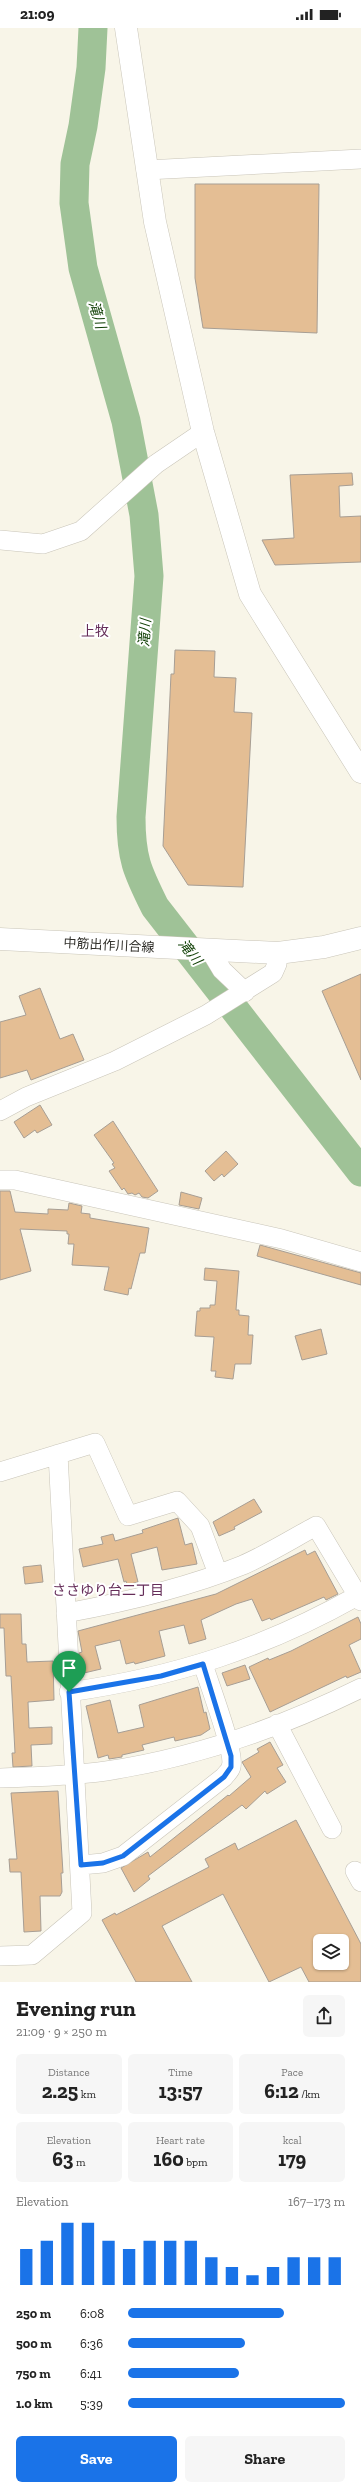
<!DOCTYPE html>
<meta charset="utf-8">
<style>
:root{--surface:#fff;--page:#f6f6f6;--text:#222;--muted:#767676;--accent:#1a73e8}
body{margin:0;font-family:"Zilla Slab","Noto Sans JP",serif;background:var(--page);color:var(--text);height:100vh;display:flex;flex-direction:column;font-size:15px;white-space:nowrap}
*{box-sizing:border-box;margin:0}
p{font-size:13px;color:var(--muted)}
.icon{flex:none;width:22px;height:22px;fill:none;stroke:currentColor;stroke-width:2;stroke-linecap:round;stroke-linejoin:round}
.map{position:relative;height:1954px;overflow:hidden}
.panel{display:flex;flex-direction:column;background:var(--surface);flex:1}
.panel>*{flex:none}
.buttons{position:absolute;left:313px;top:1906px;display:grid;gap:8px}
.buttons a{display:grid;place-items:center;width:36px;height:36px;border-radius:6px;background:var(--surface);box-shadow:0 1px 3px #0004;font-size:20px}
.pin{position:absolute;display:grid;place-items:center;width:34px;height:34px;color:#fff;margin:-41px -17px;border-radius:50% 50% 50% 0;rotate:-45deg;box-shadow:0 0 4px #0007}
.pin .icon{rotate:45deg}
.round{display:grid;place-items:center;flex:none;width:42px;height:42px;border-radius:6px;background:var(--page)}
.head{display:flex;align-items:center;justify-content:space-between;height:68px;padding:0 16px}
h1{font-size:22px;font-weight:800;line-height:30px}
.stats{display:grid;grid-template-columns:repeat(3,1fr);gap:6px;height:68px;padding:4px 16px}
.stats div{display:grid;align-content:center;border-radius:6px;background:var(--page);text-align:center}
.stats b{font-size:20px;font-weight:800}
.stats small{font-size:11px;font-weight:400}
.stats p{font-size:11px}
.chart{height:112px;padding:8px 16px}
.chart p{display:flex;justify-content:space-between}
.chart svg{width:100%;height:72px;margin-top:4px;stroke:var(--accent);stroke-width:6}
.action{display:flex;gap:8px;margin-top:auto;padding:8px 16px}
.action a{flex:1;height:46px;border-radius:6px;background:var(--accent);color:#fff;font-size:16px;font-weight:800;line-height:46px;text-align:center}
.action a+a{background:var(--page);color:var(--text)}
ul{padding:0 16px;list-style:none;font-size:13px}
li{display:grid;grid-template-columns:64px 48px 1fr;align-items:center;height:30px}
li i{height:10px;border-radius:5px;background:var(--accent)}
.status{display:flex;justify-content:space-between;align-items:center;height:28px;padding:0 20px;background:var(--surface);direction:ltr}
.status svg{height:11px;fill:currentColor}
.map>svg:first-child{display:block}
.lines{fill:none;stroke-linecap:round;stroke-linejoin:round}
.river{stroke:#9fc297;stroke-width:29}
.building{fill:#e4be94;stroke:#a79e94;fill-rule:evenodd}
.street-casing{stroke:#c9c5b9;stroke-width:20}
.secondary-casing{stroke:#c9c5b9;stroke-width:23}
.street{stroke:#fff;stroke-width:19}
.secondary{stroke:#fff;stroke-width:22}
.route-casing{stroke:#fff;stroke-width:8}
.route{stroke:#1a73e8;stroke-width:5}
.labels{text-anchor:middle;dominant-baseline:central;stroke-width:4;stroke-linejoin:round;paint-order:stroke}
.street-label{font-size:13px;fill:#302f2a;stroke:#fff}
.water-label{font-size:14px;font-style:italic;fill:#0c3c00;stroke:#fff}
.neighbourhood-label{font-size:14px;fill:#652d59;stroke:#fff}
</style>
<div class="status"><b>21:09</b><svg viewBox="0 0 49 12"><path d="M0 12V9h3v3zM5 12V6h3v6zM10 12V3h3v9zM15 12V0h3v12zM26 1h20v11H26zM47 4h2v5h-2z"/></svg></div>
<div class="map">
<svg width="361" height="1954" viewBox="0 0 361 1954">
<rect width="100%" height="100%" fill="#f8f5e8"/>
<g class="lines">
<path class="river" d="M93,0L91,40L83,98L75,136L74,175L83,240L126,393L144,487L149,548L131,789C131,830 137,843 155,879L361,1144"/>
</g>
<path class="building" d="M195,156H319L317,305L203,300L195,250Z
M352,445L353,457L339,458L340,489L361,488V534L275,537L262,512L294,510L290,447Z
M175,622L215,623L214,649L236,650L234,684L252,685L243,859L188,857L163,818L171,646H174Z
M361,946V1052L322,963Z
M40,960L60,1011L73,1006L84,1032L31,1052L27,1042L0,1050V994L26,987L19,968Z
M40,1077L52,1097L37,1105L35,1102L24,1110L14,1094Z
M113,1093L158,1163L148,1170L142,1169L139,1165L135,1167L132,1165L128,1166L124,1160L122,1162L109,1143L115,1140L112,1136L114,1135L94,1107Z
M226,1123L238,1136L224,1149L222,1146L214,1153L205,1143Z
M0,1163H10L15,1184L48,1186V1181L68,1182L69,1175L82,1178L81,1185L90,1186V1190L149,1200L145,1225H140L131,1261L129,1260L128,1267L104,1262L109,1239L72,1237L74,1216H68L69,1206H67V1203L20,1201L31,1243L0,1252Z
M181,1164L202,1170L199,1181L179,1177Z
M260,1217L361,1245V1257L257,1228Z
M205,1240L239,1243L236,1282H239V1287L249,1288L248,1307H253L251,1336H235L233,1351L215,1349L216,1343H211L214,1309L195,1308L197,1283H200V1280H210V1277H215L217,1253L204,1252Z
M321,1301L327,1326L302,1332L295,1308Z
M254,1471L262,1484L234,1499L235,1501L219,1508L213,1494Z
M178,1490L185,1517L192,1515L197,1536L162,1542L157,1519L131,1526L138,1554L127,1557L126,1553L124,1554L118,1531L83,1539L79,1521L103,1516L101,1509L113,1506L115,1513L143,1505L142,1502Z
M305,1522L307,1527L315,1523L338,1566L326,1572L324,1569L271,1592L270,1590L262,1593L252,1571L236,1576L201,1592L206,1611L189,1616L184,1597L159,1603L165,1628L135,1636L134,1634L126,1636L120,1612L95,1618L101,1641L84,1645L80,1631L79,1625L82,1624L78,1603L216,1566Z
M41,1537L43,1554L25,1556L23,1539Z
M0,1586H21L22,1616H26L27,1634L53,1633L54,1672L28,1674L29,1700L52,1699V1716L31,1717L32,1738L13,1739L12,1725H15L11,1648H6L4,1600H0Z
M358,1589L361,1596V1611L349,1617L361,1644L347,1650L346,1648L270,1684L249,1639L268,1630L269,1632L291,1623Z
M245,1637L250,1651L227,1658L222,1645Z
M198,1659L204,1685L206,1684L210,1701L201,1707L175,1713L174,1709L142,1717L144,1722L122,1727V1729L109,1731L108,1727L98,1730L86,1678L110,1672L118,1705L144,1699L139,1677Z
M270,1714L283,1737L277,1740L286,1754L267,1766L265,1763L246,1781L242,1777L148,1848L150,1851L134,1864L121,1840L148,1824L150,1829L228,1767L229,1768L251,1749L242,1734L259,1724L257,1721Z
M58,1763L63,1845H61L62,1864L60,1868H40L41,1903L24,1904L21,1844H10L9,1831H17L11,1765Z
M296,1792L361,1916V1954H309L301,1939L269,1954L223,1866L162,1898L192,1954H136L102,1892L115,1885L116,1887L209,1839L205,1831L235,1815L238,1822ZM320,1913H342V1935H320Z"/>
<g class="lines">
<g class="street-casing">
<path id="street" d="M146,142L361,131
M0,512L43,516L81,503L156,436L203,404
M210,922L222,942L245,964
M0,1083L26,1069L115,1033L206,987L273,945L277,936L278,925
M0,1152H15L282,1211L361,1234
M0,1444L95,1415L128,1488L177,1473L200,1498L218,1546
M66,1585C126,1574 186,1560 243,1537C268,1526 292,1511 316,1498L361,1573
M69,1664C174,1649 265,1620 357,1568
M277,1696L332,1801
M0,1750C35,1749 71,1748 106,1743C193,1730 282,1699 361,1660
M81,1837L103,1835L123,1828L224,1749C226,1746 230,1743 231,1739C236,1726 208,1653 203,1636
M355,1843L361,1854
M0,1928L32,1927L82,1885L58,1426"/>
</g>
<g class="secondary-casing">
<path id="secondary" d="M126,0L155,194L203,404L250,566L361,744
M0,911L278,925L324,919L361,910"/>
</g>
<use href="#street" class="street"/>
<use href="#secondary" class="secondary"/>
</g>
<g class="lines">
<g class="route-casing">
<path id="route" d="M203,1636L231,1728V1739L224,1749L123,1828L103,1835L81,1837L69,1664L161,1648Z"/>
</g>
<use href="#route" class="route"/>
</g>
<g class="labels">
<g class="street-label">
<text transform="translate(109 917) rotate(3)">中筋出作川合線</text>
</g>
<g class="water-label">
<text transform="translate(97 287) rotate(74)">滝川</text>
<text transform="translate(145 605) rotate(-86)">滝川</text>
<text transform="translate(190 924) rotate(52)">滝川</text>
</g>
<g class="neighbourhood-label">
<text x="95" y="603">上牧</text>
<text x="108" y="1562">ささゆり台二丁目</text>
</g>
</g>
</svg>
<div class="buttons">
<a><svg class="icon" aria-label="layers" viewBox="0 0 24 24"><path d="M12 4l9 5-9 5-9-5zM3 14l9 5 9-5"/></svg></a>
</div>
<div class="pin" style="left:69px;top:1664px;background:#1e9e55"><svg class="icon" aria-label="arrive" viewBox="0 0 24 24"><path d="M6 21V4h12l-3 4 3 4H6"/></svg></div>
</div>
<section class="panel">
<div class="head"><div><h1>Evening run</h1><p>21:09 · 9 × 250 m</p></div><a class="round"><svg class="icon" aria-label="share" viewBox="0 0 24 24"><path d="M12 15V3M7 8l5-5 5 5M5 13v7h14v-7"/></svg></a></div>
<div class="stats">
<div><p>Distance</p><b>2.25<small> km</small></b></div>
<div><p>Time</p><b>13:57</b></div>
<div><p>Pace</p><b>6:12<small> /km</small></b></div>
</div>
<div class="stats">
<div><p>Elevation</p><b>63<small> m</small></b></div>
<div><p>Heart rate</p><b>160<small> bpm</small></b></div>
<div><p>kcal</p><b>179</b></div>
</div>
<div class="chart"><p><span>Elevation</span>167–173 m</p>
<svg viewBox="0 0 160 44" preserveAspectRatio="none"><path d="M5 44V22M15 44V17M25 44V6M35 44V6M45 44V17M55 44V22M65 44V17M75 44V17M85 44V17M95 44V27M105 44V33M115 44V38M125 44V33M135 44V27M145 44V27M155 44V27"/></svg>
</div>
<ul>
<li><b>250 m</b>6:08<i style="width:72%"></i></li>
<li><b>500 m</b>6:36<i style="width:54%"></i></li>
<li><b>750 m</b>6:41<i style="width:51%"></i></li>
<li><b>1.0 km</b>5:39<i style="width:100%"></i></li>
</ul>
<div class="action"><a>Save</a><a>Share</a></div>
</section>
